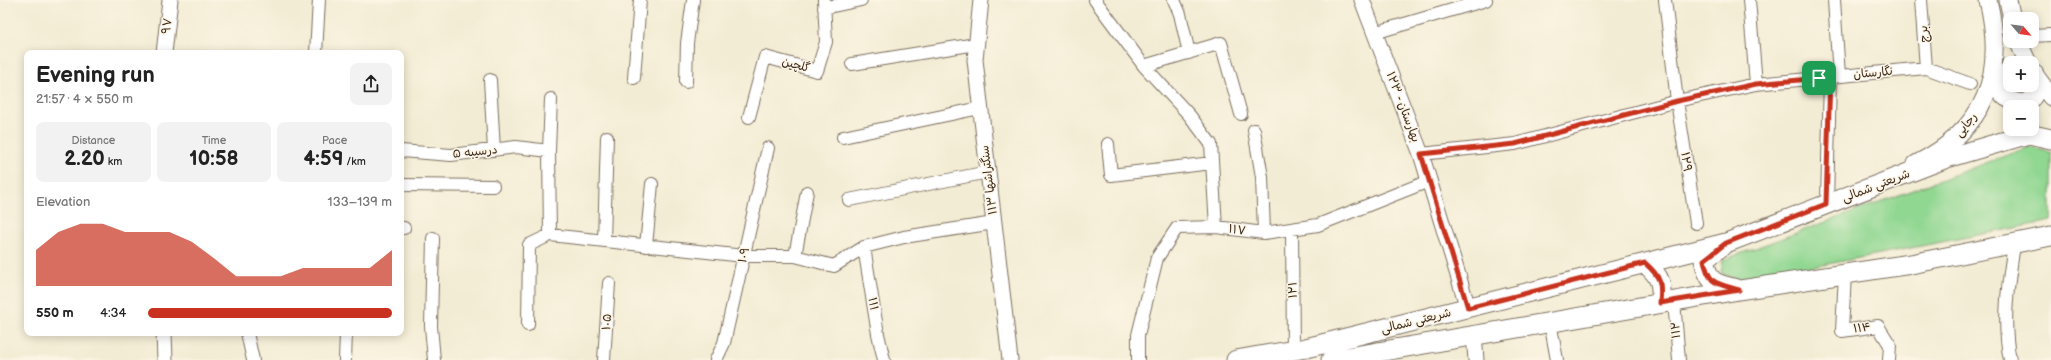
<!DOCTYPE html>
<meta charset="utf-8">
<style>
:root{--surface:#fff;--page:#f2f2f2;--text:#222;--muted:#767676;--accent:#c8321e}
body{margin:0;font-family:"Balsamiq Sans","Playpen Sans Arabic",sans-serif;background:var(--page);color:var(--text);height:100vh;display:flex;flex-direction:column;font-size:15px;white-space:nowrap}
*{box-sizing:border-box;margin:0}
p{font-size:13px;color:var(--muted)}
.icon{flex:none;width:22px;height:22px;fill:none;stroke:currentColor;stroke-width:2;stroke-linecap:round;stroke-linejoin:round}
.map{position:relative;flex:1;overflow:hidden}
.panel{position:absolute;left:24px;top:50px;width:380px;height:286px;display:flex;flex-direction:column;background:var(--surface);border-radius:8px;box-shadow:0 2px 10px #0003}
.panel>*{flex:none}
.needle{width:26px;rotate:118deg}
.tools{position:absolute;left:2003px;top:12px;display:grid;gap:8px}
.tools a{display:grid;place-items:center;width:36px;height:36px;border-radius:8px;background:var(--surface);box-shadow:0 2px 10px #0003;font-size:20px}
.pin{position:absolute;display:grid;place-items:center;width:34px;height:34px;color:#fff;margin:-17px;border-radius:8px;box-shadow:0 2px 6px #0006}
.round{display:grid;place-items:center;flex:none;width:42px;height:42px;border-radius:8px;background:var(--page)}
.headline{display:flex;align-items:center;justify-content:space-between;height:68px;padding:0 12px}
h1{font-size:22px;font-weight:700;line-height:30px}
.metrics{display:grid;grid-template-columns:repeat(3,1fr);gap:6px;height:68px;padding:4px 12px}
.metrics div{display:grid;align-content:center;border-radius:8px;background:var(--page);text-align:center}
.metrics b{font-size:20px;font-weight:700}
.metrics small{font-size:11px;font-weight:400}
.metrics p{font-size:11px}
.chart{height:112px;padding:8px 12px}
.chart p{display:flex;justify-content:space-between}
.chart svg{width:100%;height:72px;margin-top:4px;fill:var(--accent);opacity:.7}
ul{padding:0 12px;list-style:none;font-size:13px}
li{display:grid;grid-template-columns:64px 48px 1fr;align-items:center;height:30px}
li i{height:10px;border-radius:5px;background:var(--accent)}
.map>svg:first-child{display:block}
.green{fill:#90d791;stroke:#668058}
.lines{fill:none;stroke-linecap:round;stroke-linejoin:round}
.minor-casing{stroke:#7b6e5e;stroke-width:14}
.tertiary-casing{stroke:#7b6e5e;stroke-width:17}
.secondary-casing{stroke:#7b6e5e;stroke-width:19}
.primary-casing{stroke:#7b6e5e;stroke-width:21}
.minor{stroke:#fff;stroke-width:12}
.tertiary{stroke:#fff;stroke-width:15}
.secondary{stroke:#fff;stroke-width:17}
.primary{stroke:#fff;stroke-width:19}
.route-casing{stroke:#fff;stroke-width:8}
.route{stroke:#c8321e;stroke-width:5}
.labels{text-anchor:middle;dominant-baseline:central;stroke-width:3;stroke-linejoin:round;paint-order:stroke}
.street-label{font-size:12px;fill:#3b2a1e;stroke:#fcf5e5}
</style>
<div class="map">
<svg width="2051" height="360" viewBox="0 0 2051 360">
<rect width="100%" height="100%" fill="#fcf5e5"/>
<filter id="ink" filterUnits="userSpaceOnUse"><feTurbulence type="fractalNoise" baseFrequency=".025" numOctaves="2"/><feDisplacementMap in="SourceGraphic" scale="8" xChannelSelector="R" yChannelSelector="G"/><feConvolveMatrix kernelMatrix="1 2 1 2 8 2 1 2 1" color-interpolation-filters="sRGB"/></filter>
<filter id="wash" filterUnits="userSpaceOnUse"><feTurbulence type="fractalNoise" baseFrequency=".012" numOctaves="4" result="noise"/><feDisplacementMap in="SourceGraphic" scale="16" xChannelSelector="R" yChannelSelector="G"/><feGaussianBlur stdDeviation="0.9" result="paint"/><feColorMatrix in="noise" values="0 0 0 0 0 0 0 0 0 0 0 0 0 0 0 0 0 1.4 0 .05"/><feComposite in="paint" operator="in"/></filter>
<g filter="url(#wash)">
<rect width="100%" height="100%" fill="#f3ecd4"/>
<path class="green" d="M2029,147L2051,152V221L1745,280L1733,278L1721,273L1723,260Z"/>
</g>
<g filter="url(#ink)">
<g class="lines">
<g class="minor-casing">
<path id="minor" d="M1095,0L1144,66L1190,116L1211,144L1216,227
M1174,0L1180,14L1189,53
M1665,0L1677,101L1696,223
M1749,0L1756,84
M1834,0L1839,76
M1921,0L1926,68
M824,8L861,0
M1374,33L1486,0
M2032,36L2051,35
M316,53L319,0
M852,64L976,44
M1144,66L1221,43L1241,114
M634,78L640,0
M490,80L494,150
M686,82L687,43L693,0
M749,117L765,57L817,71L826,42L824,0
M1254,130L1262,177L1264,233
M843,137L980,108
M1108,144L1111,175L1212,163
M401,151L451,155L516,147L549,151
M1421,154L1515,144L1677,101L1756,84L1926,68L1970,84
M401,185L493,186
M849,200L988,172
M1827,204L1830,77
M401,228H404
M1292,229L1293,350
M550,235L549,151L551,99
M433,238L431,326L434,360
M604,241L607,137
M646,246L652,184
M864,247L878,334L884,360
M795,256L807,192
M1845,274L1842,331L1878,326L1890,345L1889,360
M1674,301L1679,360
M1550,322L1557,360
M528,325L529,245L550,235L744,256H795L834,266L864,247L904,237L994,223
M247,333L253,360
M345,360L346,333
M604,360L609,283
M716,360L724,343L768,148
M1138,360V335L1157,258L1177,228L1216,227L1264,233L1318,225L1429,181
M2010,360C2002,321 2008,284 2014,245"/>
</g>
<g class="tertiary-casing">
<path id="tertiary" d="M981,0L975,60L1010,360
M1362,0L1421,154L1468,308
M164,53L170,0
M164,333L165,360
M1474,335L1476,360"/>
</g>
<g class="secondary-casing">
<path id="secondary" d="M2008,0L2012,19
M2018,41L2028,63
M1995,70C1997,93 2003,102 2026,103C2038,96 2038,87 2035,74
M2035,75L2051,97
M1916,164C1986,129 2006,75 1988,0"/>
</g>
<g class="primary-casing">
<path id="primary" d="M1722,246L1704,260C1709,284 1714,283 1736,289
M1645,263C1661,277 1662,283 1661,303
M1236,360L1306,348L1726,243L1947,158L2029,134L2051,139
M1331,360L1739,290L1911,264L2051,236"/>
</g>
<use href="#minor" class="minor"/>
<use href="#tertiary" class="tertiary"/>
<use href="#secondary" class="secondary"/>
<use href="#primary" class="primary"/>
</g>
</g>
<g class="lines" filter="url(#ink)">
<g class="route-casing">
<path id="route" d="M1830,77L1826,204L1726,243L1704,260C1709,285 1716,283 1739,290L1660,303C1662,283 1661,277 1645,263L1468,308L1421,154L1515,144L1677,101L1756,84Z"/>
</g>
<use href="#route" class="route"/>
</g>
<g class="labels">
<g class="street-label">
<text transform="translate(167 26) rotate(-83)">۹۷</text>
<text transform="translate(1924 34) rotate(-94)">برج</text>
<text transform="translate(796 65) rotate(16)">گلچین</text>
<text transform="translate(1873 73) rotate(-5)">نگارستان</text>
<text transform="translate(1403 107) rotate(69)">بهارستان - ۱۲۳</text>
<text transform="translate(1966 125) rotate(-50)">رجایی</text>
<text transform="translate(475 152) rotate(-6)">درسیبه ۵</text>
<text transform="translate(1686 162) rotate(82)">۱۲۹</text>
<text transform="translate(989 180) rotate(-97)">سنگتراشها ۱۱۳</text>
<text transform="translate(1876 186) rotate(-21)">شریعتی شمالی</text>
<text transform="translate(1237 230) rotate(8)">۱۱۷</text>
<text transform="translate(744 255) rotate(-77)">۱۰۹</text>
<text transform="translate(1293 290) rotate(-91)">۱۲۱</text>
<text transform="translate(873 304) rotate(81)">۱۱۱</text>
<text transform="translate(1416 321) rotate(-14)">شریعتی شمالی</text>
<text transform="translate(607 322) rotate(-86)">۱۰۵</text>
<text transform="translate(1862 328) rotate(-7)">۱۱۴</text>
<text transform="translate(1676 330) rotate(-94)">۱۱۲</text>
</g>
</g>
</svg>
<div class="tools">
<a><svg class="needle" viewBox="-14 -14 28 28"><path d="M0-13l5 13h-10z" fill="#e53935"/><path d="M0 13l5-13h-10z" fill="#767676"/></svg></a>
<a>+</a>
<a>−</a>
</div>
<div class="pin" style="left:1819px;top:78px;background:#1e9e55"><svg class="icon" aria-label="arrive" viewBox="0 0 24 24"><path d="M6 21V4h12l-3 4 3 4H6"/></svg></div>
<section class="panel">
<div class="headline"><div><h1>Evening run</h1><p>21:57 · 4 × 550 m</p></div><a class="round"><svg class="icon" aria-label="share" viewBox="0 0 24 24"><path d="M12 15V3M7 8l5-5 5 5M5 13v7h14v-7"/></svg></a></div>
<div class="metrics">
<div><p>Distance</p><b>2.20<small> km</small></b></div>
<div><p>Time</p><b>10:58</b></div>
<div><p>Pace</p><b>4:59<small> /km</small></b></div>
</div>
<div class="chart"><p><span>Elevation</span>133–139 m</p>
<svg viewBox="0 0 160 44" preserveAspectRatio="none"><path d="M0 44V22L10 11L20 6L30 6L40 11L50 11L60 11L70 17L80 27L90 38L100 38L110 38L120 33L130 33L140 33L150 33L160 22V44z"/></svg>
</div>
<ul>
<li><b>550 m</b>4:34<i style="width:100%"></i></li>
</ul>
</section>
</div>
